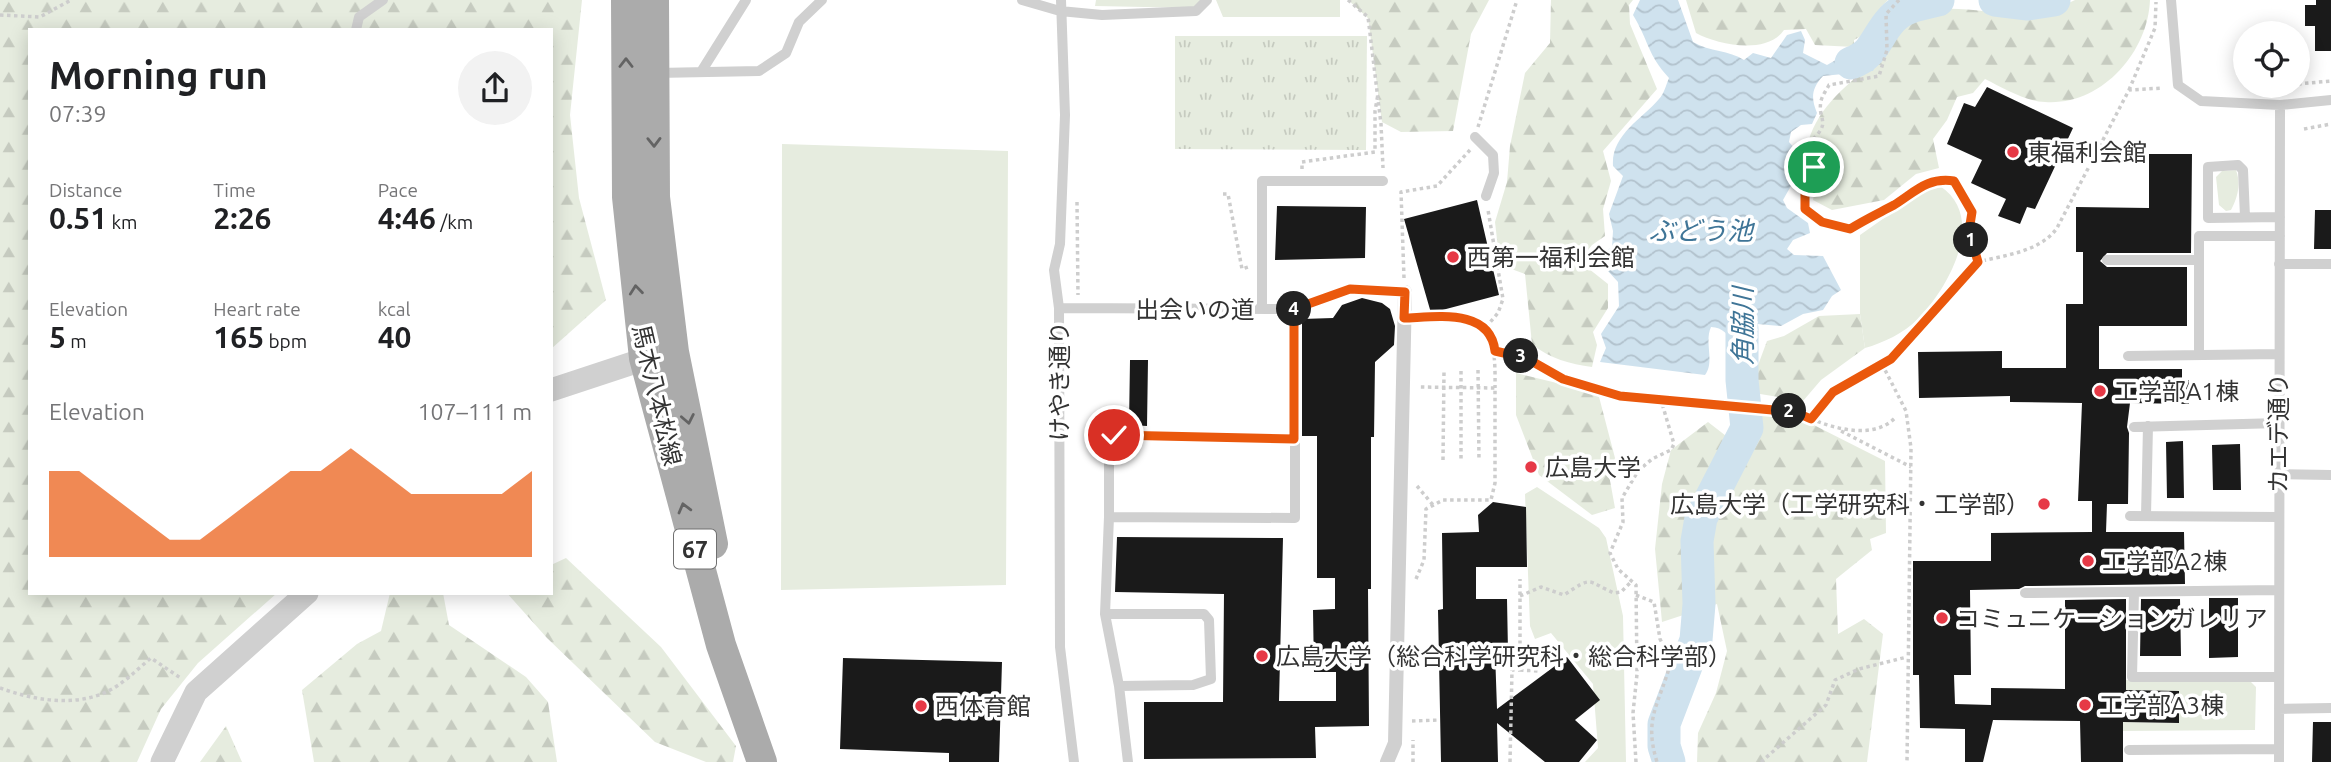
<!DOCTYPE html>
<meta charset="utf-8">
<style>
:root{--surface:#fff;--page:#f2f2f2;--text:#202124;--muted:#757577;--accent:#ea580c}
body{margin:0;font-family:Ubuntu,"Noto Sans JP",sans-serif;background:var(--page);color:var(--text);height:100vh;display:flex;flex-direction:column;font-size:26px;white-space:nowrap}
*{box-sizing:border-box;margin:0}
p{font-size:23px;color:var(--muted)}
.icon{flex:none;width:38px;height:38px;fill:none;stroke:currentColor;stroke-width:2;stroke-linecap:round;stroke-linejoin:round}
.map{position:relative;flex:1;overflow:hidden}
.panel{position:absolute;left:28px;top:28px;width:525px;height:567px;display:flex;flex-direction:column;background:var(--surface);border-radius:0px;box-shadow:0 4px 18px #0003}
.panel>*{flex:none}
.controls{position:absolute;left:2233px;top:21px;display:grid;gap:14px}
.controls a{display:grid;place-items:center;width:77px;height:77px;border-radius:50%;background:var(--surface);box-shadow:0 4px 18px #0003;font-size:35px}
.pin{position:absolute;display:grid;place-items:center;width:60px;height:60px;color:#fff;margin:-30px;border:4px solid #fff;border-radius:50%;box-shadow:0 2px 7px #0007}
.km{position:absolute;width:35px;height:35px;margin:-18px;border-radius:50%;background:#222;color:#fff;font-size:19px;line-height:35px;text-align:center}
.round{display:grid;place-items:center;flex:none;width:74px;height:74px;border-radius:37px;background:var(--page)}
.summary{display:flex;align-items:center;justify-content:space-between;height:119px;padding:0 21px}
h1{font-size:38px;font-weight:700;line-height:52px}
.figures{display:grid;grid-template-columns:repeat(3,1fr);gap:10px;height:119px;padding:7px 21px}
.figures div{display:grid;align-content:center}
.figures b{font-size:30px;font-weight:700}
.figures small{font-size:19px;font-weight:400}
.figures p{font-size:19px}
.chart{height:196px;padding:14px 21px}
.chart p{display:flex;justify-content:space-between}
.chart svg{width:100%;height:126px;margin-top:7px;fill:var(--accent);opacity:.7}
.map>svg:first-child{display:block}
.grass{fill:#e6ecdf}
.forest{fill:url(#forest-firs)}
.park{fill:url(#park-tufts)}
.water{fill:url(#water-waves)}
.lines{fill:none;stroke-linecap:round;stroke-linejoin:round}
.river{stroke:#cfe2ee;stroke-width:33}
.building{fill:#1a1a1a}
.path{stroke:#cdcdcd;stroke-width:3.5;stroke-dasharray:3.5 3.5;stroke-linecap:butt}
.service{stroke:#d0d0d0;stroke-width:10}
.pedestrian{stroke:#d0d0d0;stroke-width:14}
.tertiary{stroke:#d0d0d0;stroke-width:23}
.primary{stroke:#ababab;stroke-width:30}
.oneway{stroke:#636363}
.route-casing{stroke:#fff;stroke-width:14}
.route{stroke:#ea580c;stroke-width:9}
.poi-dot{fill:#e63946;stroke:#fff;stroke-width:2.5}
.labels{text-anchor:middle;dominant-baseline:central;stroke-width:7;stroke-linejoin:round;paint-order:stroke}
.shield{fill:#fff;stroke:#707070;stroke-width:2}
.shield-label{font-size:23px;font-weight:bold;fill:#333}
.poi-label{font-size:24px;fill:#333;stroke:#fff;text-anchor:start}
.street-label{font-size:24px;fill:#333;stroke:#fff}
.water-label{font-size:26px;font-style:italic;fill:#3f7597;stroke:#fff}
</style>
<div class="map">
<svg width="2331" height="762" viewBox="0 0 2331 762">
<defs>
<pattern id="forest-firs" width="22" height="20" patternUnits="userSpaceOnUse" patternTransform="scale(1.75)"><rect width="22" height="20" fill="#e6ecdf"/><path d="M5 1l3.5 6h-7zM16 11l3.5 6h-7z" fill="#c6cbc0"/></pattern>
<pattern id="park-tufts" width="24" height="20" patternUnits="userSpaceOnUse" patternTransform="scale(1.75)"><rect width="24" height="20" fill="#e6ecdf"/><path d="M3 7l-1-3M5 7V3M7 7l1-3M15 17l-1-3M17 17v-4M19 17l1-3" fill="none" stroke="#c6cbc0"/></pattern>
<pattern id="water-waves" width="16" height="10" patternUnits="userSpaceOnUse" patternTransform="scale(1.75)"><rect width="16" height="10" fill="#cfe2ee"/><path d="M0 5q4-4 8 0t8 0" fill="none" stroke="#b2c2cd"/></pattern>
</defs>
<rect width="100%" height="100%" fill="#fff"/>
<path class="grass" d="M1096,0H1201L1195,8L1095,6Z
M1216,0H1340V17H1223Z
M782,144L1008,151L1006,585L781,590Z
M2236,170C2241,184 2238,197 2231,210L2226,211L2219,205L2216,177L2222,171Z
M1940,186C1988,218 1948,288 1918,319C1904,333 1883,343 1865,348L1860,314V235L1924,190Z
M1537,487L1599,528L1606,538L1623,616L1626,762H1585L1598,748L1593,684L1551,633L1535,639L1530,626L1525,494Z
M2121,680L2251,682L2256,687L2255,730L2123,731V722L2179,723V691L2121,690Z"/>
<path class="forest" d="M0,0H582L570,115L579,198L606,300L551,349V30H30V593H277L198,663L161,709L137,762H0Z
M1348,0H1489L1471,34L1453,131L1401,132L1382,122L1368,18Z
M1551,0H1633L1629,5L1630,24L1657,89L1603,151L1611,181L1603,209L1605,236L1592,245L1579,261L1608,284V308L1593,332L1597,345L1592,367C1570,364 1550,359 1532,344L1525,274L1506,267L1499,257L1495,222L1507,182L1510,146L1525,73L1550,43Z
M1686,0H1888L1882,6L1881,25L1854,40V47L1815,45L1806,29L1784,30C1767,55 1718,45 1696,33Z
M2075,0H2150C2148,53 2101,106 2045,102C2025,101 2003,88 1985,79L1973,93L1957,97L1947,120L1933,139L1939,168L1916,174L1884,200L1832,210L1813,200L1819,169L1806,162C1805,125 1833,96 1860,74C1877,60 1886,31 1903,19C1937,0 1982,13 2019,14C2040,15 2057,9 2075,0Z
M1860,314L1865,348L1821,380L1803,401L1754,393V376L1767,341L1784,336L1819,316Z
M1516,373L1598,393L1615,458L1609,475L1615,508L1592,515L1539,475L1516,415Z
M1759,405L1792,414L1885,461L1886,533L1870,539L1872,550L1836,579L1838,634L1864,619L1883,634L1867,762H1697L1698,733L1716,693L1727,651L1717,604L1662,622L1655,549L1662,484L1671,450L1708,422L1739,446Z
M566,558L661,647L736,746L733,762H706L655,742L547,638L507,593H551V565Z
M390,593H443L449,625L526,677L548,702L557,762H314L302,690L357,644L381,631Z
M226,726L242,762H200Z"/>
<path class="park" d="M1175,36H1367L1366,150L1175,149Z"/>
<path class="water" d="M1640,0H1678L1693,42C1710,52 1729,50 1744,60L1753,53L1771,58L1787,35L1801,31L1805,40L1803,53L1827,65L1841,57L1857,54L1866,37L1882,33L1883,49L1873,71L1823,76C1811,89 1811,98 1817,113L1812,124L1801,125L1791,132L1789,142L1801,156V168L1783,200L1787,208L1808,223L1810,233L1793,240L1787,249L1794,255L1823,256L1841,290L1832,296L1823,310L1803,314L1781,326L1757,324L1753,329V342L1745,371L1738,374C1734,356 1735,328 1711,327C1704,342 1715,362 1705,375L1600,362L1606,348L1601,334L1619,306L1618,282L1607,270L1587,261L1592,254L1612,248L1613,231L1609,214L1623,176L1613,166C1611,135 1641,120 1659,99C1664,94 1666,85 1669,78C1647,54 1649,41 1633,15Z"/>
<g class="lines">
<path class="river" d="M1995,0L2028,4L2054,0
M1851,63C1876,54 1875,37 1892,19C1904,6 1921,4 1938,0
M1669,762L1664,746V724L1696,640L1699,604L1697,541L1701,518L1747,428L1742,380V329"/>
</g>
<path class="building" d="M2316,0H2331V51H2315V26H2305V5H2316Z
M1987,87L2073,128L2035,209L2027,207L2020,224L1998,216L2006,199L1971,183L1982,160L1947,144L1964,103L1975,107Z
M2149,154H2192L2191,253H2107L2100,261L2107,267H2187V326H2099V369H2182V380H2189V404L2130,403L2127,427L2129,433L2128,504H2107L2106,532H2184L2185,584L2025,586L2019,589L1970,590L1971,675H1954L1955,704L1991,705V688L2065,689V600L2126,599V690L2179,691V723L2123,722V762H2081L2080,721L1993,720L1983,762H1965V729L1920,728L1919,675H1913V561H1991V533L2092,532V501H2078L2082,403L2010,402V396L1919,398L1918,352L2002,351V368H2066V304H2083V252H2076V207L2149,208Z
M1477,200L1499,295L1431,313L1404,219Z
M1277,206L1366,207L1365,258L1275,260Z
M2315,210H2331V249H2314Z
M1362,298L1382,303L1390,309L1395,326L1394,345L1375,362L1374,437H1371V589H1368L1369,726L1315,727L1316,758L1144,759V702H1223L1224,594L1115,592L1117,537L1283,538L1279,701H1336V672H1314L1313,610L1335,609V578H1317V436H1302V319L1333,318L1342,305Z
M1130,360H1148L1147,426L1129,425Z
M2183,441L2184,498H2167L2166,442Z
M2240,444L2241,490H2213L2212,445Z
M1493,502L1526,507L1527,567H1476V599H1507L1508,652H1495L1497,709L1567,657L1600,700L1575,720L1597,740L1579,762H1545L1497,723L1498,762H1441L1438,610L1443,609L1442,533L1479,532L1478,515Z
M2209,598H2238V657L2209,658Z
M2141,599H2180L2181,656H2140Z
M843,658L1002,662L999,762H949V753L840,749Z
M2313,722H2331V762H2312Z"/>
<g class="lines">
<path class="path" d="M1348,0L1368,17L1381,124L1383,168
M1899,0L1886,14L1887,50L1879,76L1829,85C1827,89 1822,96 1821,101C1817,121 1833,121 1810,142L1814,167L1805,191V209L1822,222L1850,229C1864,220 1879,213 1894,205C1915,192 1927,177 1954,181L1972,212L1969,231L1978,262C2005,255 2040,252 2057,228L2129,90L2163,88
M0,15L40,17L71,0
M2298,84L2331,81
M2248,88L2274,86
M2129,90L2155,28L2156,2
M1478,127L1517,0
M2304,129L2331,124
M1302,169V162L1375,152V111L1378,94
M1223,194H1228L1242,269L1248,267
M1077,202L1078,295
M1404,278L1401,192L1437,186L1470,150
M1306,305L1350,289L1391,291
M1420,317C1487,314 1496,323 1495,388
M1486,327L1498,313L1503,299L1488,210
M1495,351L1526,358L1563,379L1621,396L1795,412L1811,419L1833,392L1891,359L1977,263
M1882,364L1906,411L1911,448L1907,762
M1478,370L1479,461
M1461,371V461
M1811,419C1836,429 1874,440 1896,417
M1841,431L1911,467
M1443,460L1444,372
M1417,486L1433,505
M1416,579L1424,560L1426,509L1443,500H1491L1495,483V388L1419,387
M1636,595L1654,602L1660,639L1671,661C1660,704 1643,717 1657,762
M1520,596L1541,587L1564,595C1594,575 1586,581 1614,593L1621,592L1632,581
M1520,670L1538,671
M0,688C36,701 82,709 117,686C129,678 140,667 151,658L182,679
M1412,721L1440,720
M1413,762V740
M1510,762L1512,670H1520V579
M1636,762L1633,713L1637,674L1636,585L1618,569L1610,553L1623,522L1622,498L1638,471L1652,459L1671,450L1674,444L1661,400
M1761,762L1826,705L1835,680L1859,669L1907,657"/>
<path class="service" d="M1022,0L1060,11L1102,15L1196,11L1207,0
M1061,0L1065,115L1060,244L1054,270L1059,308L1060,647L1074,762
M2171,0L2178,85L2201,101L2280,105L2331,100
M356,30L359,17L383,0
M701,72L746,0
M657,73L759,71L786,53L799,22L822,0
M1475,137L1493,155L1494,173L1486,196
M2245,217L2243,170L2238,165L2208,167V218L2280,217
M2107,260H2199
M2279,264H2331
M1059,308L1295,309V518L1109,517V439L1114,435L1294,439
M1262,309V181H1383
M2199,355V236H2280
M2128,356L2279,354
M2134,427L2279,423
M2278,474L2331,475
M2130,516L2278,517
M2146,516L2148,426
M2134,592L2132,677H2278
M2025,593L2278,590
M1105,614L1109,517
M1119,686L1193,685L1211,679L1209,620L1204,614H1105L1119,686L1128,762
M2279,709L2331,708
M2129,750L2279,749
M2279,762L2280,105"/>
<path class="pedestrian" d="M1387,762L1395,743L1405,292"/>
<path class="tertiary" d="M551,390L657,355
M162,762L196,692L307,593"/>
<path class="primary" d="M626,0L627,197L644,358L721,645L762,762
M654,0L655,197L674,352L713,544"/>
</g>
<defs><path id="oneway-chevron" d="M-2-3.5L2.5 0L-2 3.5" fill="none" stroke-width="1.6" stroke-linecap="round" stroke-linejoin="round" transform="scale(1.75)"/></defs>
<g class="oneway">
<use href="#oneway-chevron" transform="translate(626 63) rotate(-90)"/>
<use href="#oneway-chevron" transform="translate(654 142) rotate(89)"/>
<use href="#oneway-chevron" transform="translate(636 290) rotate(-96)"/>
<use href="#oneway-chevron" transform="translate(688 419) rotate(79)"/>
<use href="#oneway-chevron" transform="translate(684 508) rotate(-105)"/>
</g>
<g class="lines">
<g class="route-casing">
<path id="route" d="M1114,435L1294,439V309L1350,289L1405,292L1404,318C1437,317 1490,308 1495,351L1526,358L1563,379L1620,396L1795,412L1811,419L1833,392L1891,359L1978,262L1969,231L1972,212L1954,181C1927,177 1915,192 1894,205C1879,213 1864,220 1850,229L1822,222L1805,209V191L1814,167"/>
</g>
<use href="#route" class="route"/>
</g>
<g class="poi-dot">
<circle cx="2013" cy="152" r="7"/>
<circle cx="1453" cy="257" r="7"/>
<circle cx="2100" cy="391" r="7"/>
<circle cx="1531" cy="467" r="7"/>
<circle cx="2044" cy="504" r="7"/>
<circle cx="2088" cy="561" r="7"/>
<circle cx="1942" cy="618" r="7"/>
<circle cx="1262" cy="656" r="7"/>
<circle cx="2085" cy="705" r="7"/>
<circle cx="921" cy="706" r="7"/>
</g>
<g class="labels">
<rect class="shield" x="674" y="529.5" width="42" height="39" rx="5"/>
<g class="shield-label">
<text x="695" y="549">67</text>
</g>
<g class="poi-label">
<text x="2027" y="152">東福利会館</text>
<text x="1467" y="257">西第一福利会館</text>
<text x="2114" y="391">工学部A1棟</text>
<text x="1545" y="467">広島大学</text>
<text x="2030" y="504" text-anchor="end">広島大学（工学研究科・工学部）</text>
<text x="2102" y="561">工学部A2棟</text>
<text x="1956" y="618">コミュニケーションガレリア</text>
<text x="1276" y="656">広島大学（総合科学研究科・総合科学部）</text>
<text x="2099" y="705">工学部A3棟</text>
<text x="935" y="706">西体育館</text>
</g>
<g class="street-label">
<text x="1195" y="309">出会いの道</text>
<text transform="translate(1059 381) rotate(-90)">けやき通り</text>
<text transform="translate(657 395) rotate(77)">馬木八本松線</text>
<text transform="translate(2278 433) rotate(-90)">カエデ通り</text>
</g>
<g class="water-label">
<text x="1701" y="230">ぶどう池</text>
<text transform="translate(1742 326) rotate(-90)">角脇川</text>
</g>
</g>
</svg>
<div class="controls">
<a><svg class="icon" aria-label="locate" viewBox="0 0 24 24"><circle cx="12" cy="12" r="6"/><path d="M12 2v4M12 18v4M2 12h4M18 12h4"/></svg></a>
</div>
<div class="pin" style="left:1814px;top:167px;background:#1e9e55"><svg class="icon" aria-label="arrive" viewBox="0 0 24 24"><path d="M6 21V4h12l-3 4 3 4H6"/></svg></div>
<div class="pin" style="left:1114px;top:435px;background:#d93025"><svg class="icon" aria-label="check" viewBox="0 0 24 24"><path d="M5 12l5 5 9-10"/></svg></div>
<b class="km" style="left:1971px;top:240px">1</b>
<b class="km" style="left:1789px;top:411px">2</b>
<b class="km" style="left:1521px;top:356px">3</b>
<b class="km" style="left:1294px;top:309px">4</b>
<section class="panel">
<div class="summary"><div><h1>Morning run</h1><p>07:39</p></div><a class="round"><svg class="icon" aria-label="share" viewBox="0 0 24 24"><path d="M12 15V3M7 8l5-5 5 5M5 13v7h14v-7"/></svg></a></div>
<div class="figures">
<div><p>Distance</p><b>0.51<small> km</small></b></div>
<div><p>Time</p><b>2:26</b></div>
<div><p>Pace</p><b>4:46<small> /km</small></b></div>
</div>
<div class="figures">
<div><p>Elevation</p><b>5<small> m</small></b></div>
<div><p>Heart rate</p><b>165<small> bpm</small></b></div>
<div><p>kcal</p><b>40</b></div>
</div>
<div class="chart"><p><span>Elevation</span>107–111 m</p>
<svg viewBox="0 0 160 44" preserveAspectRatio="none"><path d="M0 44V14L10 14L20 22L30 30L40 38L50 38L60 30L70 22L80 14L90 14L100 6L110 14L120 22L130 22L140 22L150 22L160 14V44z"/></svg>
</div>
</section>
</div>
